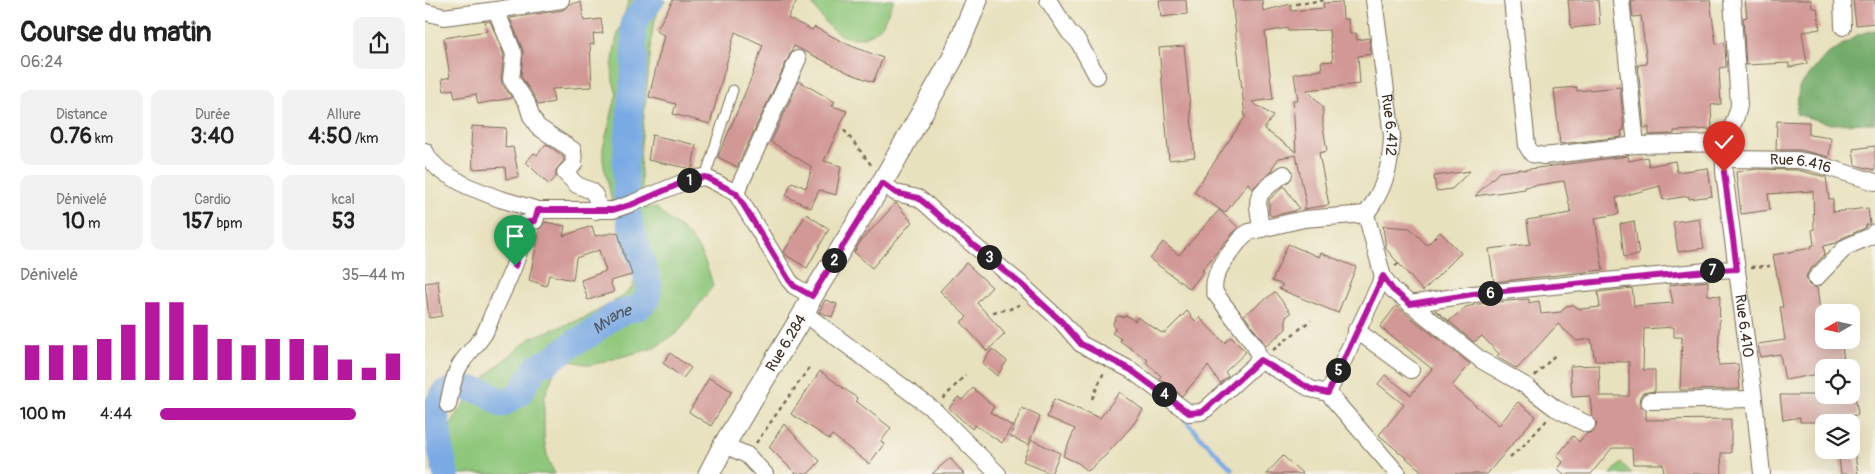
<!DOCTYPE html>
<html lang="fr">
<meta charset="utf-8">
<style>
:root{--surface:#fff;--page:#f2f2f2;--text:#222;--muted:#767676;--accent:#b5179e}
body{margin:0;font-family:Pangolin,sans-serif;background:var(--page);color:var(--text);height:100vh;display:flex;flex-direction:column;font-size:19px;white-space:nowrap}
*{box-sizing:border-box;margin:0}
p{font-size:16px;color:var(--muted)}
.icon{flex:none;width:28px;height:28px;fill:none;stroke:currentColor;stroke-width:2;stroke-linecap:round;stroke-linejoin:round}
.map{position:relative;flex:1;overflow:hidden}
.details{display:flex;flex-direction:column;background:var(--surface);width:425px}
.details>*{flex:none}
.needle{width:32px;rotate:261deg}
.tools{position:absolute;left:1390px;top:304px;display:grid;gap:10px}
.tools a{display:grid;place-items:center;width:45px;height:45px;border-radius:10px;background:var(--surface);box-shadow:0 5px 20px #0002;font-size:25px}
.pin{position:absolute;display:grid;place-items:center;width:42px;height:42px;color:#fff;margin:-51px -21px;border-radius:50% 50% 50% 0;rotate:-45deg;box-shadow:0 0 5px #0007}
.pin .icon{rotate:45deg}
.km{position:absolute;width:25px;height:25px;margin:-12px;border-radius:50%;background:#222;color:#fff;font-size:14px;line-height:25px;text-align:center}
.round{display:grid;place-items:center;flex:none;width:52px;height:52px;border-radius:10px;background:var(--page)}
.summary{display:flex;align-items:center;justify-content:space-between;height:85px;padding:0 20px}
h1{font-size:28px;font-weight:700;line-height:38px}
.figures{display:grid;grid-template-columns:repeat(3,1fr);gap:8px;height:85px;padding:5px 20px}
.figures div{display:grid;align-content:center;border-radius:10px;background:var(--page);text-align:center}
.figures b{font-size:21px;font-weight:700}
.figures small{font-size:14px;font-weight:400}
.figures p{font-size:14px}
.chart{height:140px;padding:10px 20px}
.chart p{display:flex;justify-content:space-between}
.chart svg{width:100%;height:90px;margin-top:5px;stroke:var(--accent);stroke-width:6}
ul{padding:0 20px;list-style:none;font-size:16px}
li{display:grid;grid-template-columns:80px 60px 1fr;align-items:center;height:38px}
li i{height:12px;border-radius:6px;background:var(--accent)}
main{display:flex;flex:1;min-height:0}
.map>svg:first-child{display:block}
.green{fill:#8fc77b;stroke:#65784c}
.forest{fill:#73ac6b;stroke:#576b44}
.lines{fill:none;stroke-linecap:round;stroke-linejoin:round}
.stream{stroke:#7aaae4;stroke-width:4.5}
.river{stroke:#7aaae4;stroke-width:26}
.building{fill:#d19896;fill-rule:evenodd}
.service-casing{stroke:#786a56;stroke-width:11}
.minor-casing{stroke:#786a56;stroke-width:18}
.tertiary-casing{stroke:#786a56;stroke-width:23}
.path{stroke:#786a56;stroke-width:2.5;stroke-dasharray:4 4;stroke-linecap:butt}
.service{stroke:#fff;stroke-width:9}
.minor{stroke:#fff;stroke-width:16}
.tertiary{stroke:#fff;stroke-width:21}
.route-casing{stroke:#fff;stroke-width:10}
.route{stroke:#b5179e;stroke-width:6}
.labels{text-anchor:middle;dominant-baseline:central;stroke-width:4;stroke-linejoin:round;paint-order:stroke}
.street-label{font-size:15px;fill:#3b2a1e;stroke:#f7f3e8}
.water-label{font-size:16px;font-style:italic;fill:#515763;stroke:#f7f3e8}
</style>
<main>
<section class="details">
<div class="summary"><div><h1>Course du matin</h1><p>06:24</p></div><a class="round"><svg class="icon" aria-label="share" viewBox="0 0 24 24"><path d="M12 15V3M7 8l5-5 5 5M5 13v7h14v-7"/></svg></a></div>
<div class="figures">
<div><p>Distance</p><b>0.76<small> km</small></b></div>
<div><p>Durée</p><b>3:40</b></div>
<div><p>Allure</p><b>4:50<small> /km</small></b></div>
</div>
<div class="figures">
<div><p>Dénivelé</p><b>10<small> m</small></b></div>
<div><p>Cardio</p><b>157<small> bpm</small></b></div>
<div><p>kcal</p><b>53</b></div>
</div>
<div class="chart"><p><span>Dénivelé</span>35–44 m</p>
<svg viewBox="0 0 160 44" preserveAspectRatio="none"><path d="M5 44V27M15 44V27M25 44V27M35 44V24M45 44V17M55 44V6M65 44V6M75 44V17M85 44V24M95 44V27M105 44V24M115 44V24M125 44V27M135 44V34M145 44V38M155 44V31"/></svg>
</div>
<ul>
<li><b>100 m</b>4:44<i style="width:80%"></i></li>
</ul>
</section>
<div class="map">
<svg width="1450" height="474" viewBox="0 0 1450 474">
<rect width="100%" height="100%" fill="#f7f3e8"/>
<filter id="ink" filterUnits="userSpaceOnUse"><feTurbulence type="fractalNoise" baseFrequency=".02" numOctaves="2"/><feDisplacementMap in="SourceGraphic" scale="10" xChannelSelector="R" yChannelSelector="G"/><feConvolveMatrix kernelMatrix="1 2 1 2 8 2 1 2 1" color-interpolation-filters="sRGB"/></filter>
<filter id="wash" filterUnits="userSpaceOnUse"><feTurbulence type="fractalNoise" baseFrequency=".0096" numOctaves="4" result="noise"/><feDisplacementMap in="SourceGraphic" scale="20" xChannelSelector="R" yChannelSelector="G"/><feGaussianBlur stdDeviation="1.12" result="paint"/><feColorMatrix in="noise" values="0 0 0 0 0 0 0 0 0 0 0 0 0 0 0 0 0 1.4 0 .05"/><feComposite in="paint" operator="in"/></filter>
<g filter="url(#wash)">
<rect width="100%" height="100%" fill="#e8e1bd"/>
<path class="green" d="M204,0H241L233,11L228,27L215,156L218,207L232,208C240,218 250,223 259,231C275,246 283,266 288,286L253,332L229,348L173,363L166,365L145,361L132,365L119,398V439L123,460L130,474H11L19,438L32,413L66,371L107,337L162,317L197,297L207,288L211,276L212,263L187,201L178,161V148L192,93L188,81L187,67L191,40Z
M384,0H469C465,8 461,17 457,25C452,32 445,35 437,37C410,43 399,19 384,0Z
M1196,463L1208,474H1186Z"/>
<path class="forest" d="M1450,30V123L1406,124L1371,114L1374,87L1400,56L1434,34Z"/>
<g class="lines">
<path class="stream" d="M757,416L777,439L807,469"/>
<path class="river" id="s1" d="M21,474L16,452L10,408L19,393L34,387L61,392L77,404L94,394L112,366L124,361L149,343L164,335L190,315L214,307L223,298L224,284L205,223L201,191L200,165L210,59L208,23L226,0"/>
</g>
<g id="blocks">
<path class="building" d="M248,0H372L363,18L387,30L389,27L424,45L458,58L448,82L424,73L369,46L312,167L293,157L325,81L338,45L310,32L285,124L248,114L251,104L224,97L239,35L231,31Z
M734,0H761L762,14L736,17Z
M807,0H837L838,11L866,4V11L899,8L898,3L917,2L918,19H923L925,34L931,33L932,40L944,38L946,54L933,56L935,84L882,90L898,107V126L902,151L894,153L904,205L878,209L881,203L871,155L854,158L847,168L848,170L827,189L823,183L800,213L769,192L820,117ZM863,28V31L904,30L908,61L896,62L897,70L869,74L873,100H868L871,152L839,129L848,116L827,102L848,99L840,32Z
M1143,0H1173L1175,25L1146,28Z
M1206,0H1285L1291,44L1300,43L1301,67L1294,68L1296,104L1286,105L1287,129L1249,131V134L1224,135V127L1219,128L1213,65L1222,64L1216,16L1208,17Z
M1320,0H1386L1387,8H1392L1395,29L1377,32L1382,64L1364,67V63L1321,65L1318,18L1322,17Z
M1428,0H1450V23L1431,25Z
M156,2L159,21L176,19L178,33L168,34L169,44H165L167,87L127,89L129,102L113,105L110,97L96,77L98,51L85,18L138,10L145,4Z
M65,21L79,55L76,78L77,84L87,98L53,104L51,94L30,98L28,89L19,91L17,79L25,77L19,38L62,31L60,22Z
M759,46L770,157L744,160L734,48Z
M374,81L410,102L407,106L422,111L399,161L416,166L411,195L394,190L386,208L361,196L367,182L381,188L387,167L346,142Z
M1152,87V91L1195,87L1199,130L1196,131L1197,137L1135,144L1129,89Z
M1352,121L1384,122V135L1406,138L1404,157L1375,150H1351Z
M47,126L81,128L80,148L88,147L94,177L81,179L80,167L48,169L47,146H46Z
M227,135L271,145L267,169L223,160Z
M121,144L138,156L139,160L131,170V177L124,185L101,162L109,153L112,155Z
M1450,146V170L1430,165L1428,149Z
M1203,156L1204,161L1222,157L1224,166L1250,161L1252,172L1283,168L1287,196L1264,199V196L1238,200L1235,186L1191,198L1194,214L1170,218L1178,270L1069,282L1064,249L1105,244L1102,220L1146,213L1139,181L1100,187V189L1050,196L1074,172L1097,169V170Z
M1331,169L1372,170L1401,177L1404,199H1408V212L1443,208L1445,224L1441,225L1440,228L1417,238L1411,243L1398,246L1400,254L1384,271L1381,276L1384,285L1392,288L1399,340H1416L1420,368H1399V373L1360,380L1355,354L1335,357L1333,344L1360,340L1355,307H1358L1348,255L1386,248V246L1389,245L1387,230L1389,229L1388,191L1343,194L1345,210L1316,214L1311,172Z
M1045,171L1027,189L1011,191L1009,176Z
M859,186L874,208L869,211L846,216L844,214V200Z
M471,203L487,222L447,268L429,252L436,241Z
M794,210L813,227L777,270L779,271L765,289L725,259L738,242L754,255Z
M381,214L404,229L382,268L361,255L359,252Z
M1274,218L1279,248L1253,252L1248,222Z
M1209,221L1214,255L1199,257L1195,224Z
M120,222L140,226L138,236L167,226L170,236L193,232L201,262H203L207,275L185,281L189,292L163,300L156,280L181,271L174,250L151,258L148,280L124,275L121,286L104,280L115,229Z
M958,226L985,228L1002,245L1015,232L1036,253L998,291L961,249Z
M863,244L894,257L896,253L931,267L913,313L854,289L858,285L847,281Z
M541,263L567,287L552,303L580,334L562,351L536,322L542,317L515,291Z
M13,281L17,316L4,318L0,283Z
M1283,281V295L1295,296L1293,365L1313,364L1315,389L1255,390L1257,337H1249V327L1219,329L1218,370H1230V391L1218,393L1215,397L1214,402L1216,407L1221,410V420L1306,419V453H1296L1297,474H1239L1238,464H1208L1207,448H1187L1166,474H1139L1133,469L1138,462L1132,456L1148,436L1154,442L1161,434L1168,432L1172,424L1167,416L1165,396L1147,397L1145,366L1174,365L1175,396H1204V362L1170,361L1166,339L1152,341L1133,324L1092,369L1072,357L1074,354L1057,336L1049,342L1010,310L1024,321L1041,307L1053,304L1104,299V303L1114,301L1116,314L1136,312L1141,306L1148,305L1155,309L1175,307L1173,292L1207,288L1209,306L1248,303L1244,285Z
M850,292L866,313L861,317V329L841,346L819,315Z
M400,300L412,304L407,317L394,312Z
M971,306L1045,364L1027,386L1074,425L1093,402L1111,416L1062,474H1000L954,435L979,405L953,384L960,375L986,395L1007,369L955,327Z
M762,311L770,321L774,317L799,343L806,337L821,352L800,372L803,376L795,383L783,366L757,396L734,378L736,376L721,362L723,360L695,341L696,339L687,333L690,330L688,323L692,316L699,317L701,315L710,321L712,317L737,333L738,332L740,333Z
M567,349L582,361L572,376L557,363Z
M245,353L266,368L258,378L238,363Z
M395,371L432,398L431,401L466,428L456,441L459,444L444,464L407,435L404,439L366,414Z
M284,378L307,391L286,426L264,412Z
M548,388L569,407L565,412L587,426L577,443L550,425L547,429L524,408L533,397L537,400Z
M695,392L718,410L707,426L681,455L663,471L653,463L638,456L650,429L622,417L629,399L675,418Z
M1355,395H1430L1433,415L1423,416L1424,422H1375V417L1358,420Z
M597,408L615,417L603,445L585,436Z
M359,424L395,461L383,474H371L344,447Z
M607,440L635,453L626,474L598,461Z
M1413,450H1429L1433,474H1416Z
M858,456L878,474H841Z
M525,458L539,474H507Z"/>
</g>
</g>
<g filter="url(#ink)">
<use href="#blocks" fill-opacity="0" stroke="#786a56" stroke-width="1"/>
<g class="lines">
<g class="service-casing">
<path id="service" d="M280,177L308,90"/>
</g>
<g class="minor-casing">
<g id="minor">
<path d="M623,0L644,32L653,41L672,76"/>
<path id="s2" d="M949,0L967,136C966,166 959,190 941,214L958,277L903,393L973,474"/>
<path d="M1087,0L1102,146L1107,154L1119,156L1211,145L1301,143"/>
<path d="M1196,0L1211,145"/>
<path id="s3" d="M1307,0L1314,105C1312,119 1304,130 1301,143C1298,153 1299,162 1299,172L1329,399L1337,474"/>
<path d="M1417,0L1418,27"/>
<path d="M71,10L136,0"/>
<path d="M0,12L19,17L71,10L89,54L86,79L102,103L106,116L113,127L148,150L149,164L140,173L152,185L167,191L171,197L173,207L171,211"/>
<path d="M0,151L5,160L16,171L42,186L75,199L113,210H188L208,203L266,179L280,177L311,193L364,280L369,286L387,296"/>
<path id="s4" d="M1298,159L1373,160L1389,163L1450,182"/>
<path d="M457,183L471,193L493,198L501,204L524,225L597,285L637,322L656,344L706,370L764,413L776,412L781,409L835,360L886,389L903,393"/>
<path d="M311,193L373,59"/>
<path d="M836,229L879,219L941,214"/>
<path d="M958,277L968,290L1056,360L1101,386L1130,408L1162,424"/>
<path d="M1391,278L1421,247L1446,236L1450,232"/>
<path d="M985,304L1048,294L1292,270L1312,269"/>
<path d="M379,313L509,410L573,474"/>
<path d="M931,330L986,370"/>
<path d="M835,360L830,346L790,293C785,272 807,252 818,236L824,232L836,229C831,192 829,197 859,174"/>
<path d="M1224,401L1329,399"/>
<path d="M23,405C25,394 29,375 35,365C42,354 52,345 59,334C63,327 65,320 68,313C83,280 95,259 100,223L110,221L113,210"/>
<path d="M299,445L322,455L340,474"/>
</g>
</g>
<g class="tertiary-casing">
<g id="tertiary">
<path id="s5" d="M284,474L299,445L379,313L387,296L457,183L528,58L552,0"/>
</g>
</g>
<path class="path" d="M871,4L901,0
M419,130L447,166
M970,266L975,262
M1326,267L1345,266
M568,312L585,309L596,304
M848,350L886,320
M1110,376L1132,353
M518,399L540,375
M667,399L679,372
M331,443L384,368
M1085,457L1098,446L1122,420"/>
<use href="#service" class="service"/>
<use href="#minor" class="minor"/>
<use href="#tertiary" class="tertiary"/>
</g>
</g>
<g class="lines" filter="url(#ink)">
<g class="route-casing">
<path id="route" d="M90,266L97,245L100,223L110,221L113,210H188L208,204L266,179L280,177L311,193L364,280L369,286L387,296L457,183L471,193L493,198L501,204L524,225L597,285L637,322L656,344L706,370L764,413L776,412L781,409L835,360L886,389L903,393L958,276L968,290L985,304L1048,294L1292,270L1312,269L1299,172"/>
</g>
<use href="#route" class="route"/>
</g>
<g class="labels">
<g class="street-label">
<text stroke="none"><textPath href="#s2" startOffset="126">Rue 6.412</textPath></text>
<text stroke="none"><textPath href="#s4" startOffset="78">Rue 6.416</textPath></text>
<text stroke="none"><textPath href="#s3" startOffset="330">Rue 6.410</textPath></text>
<text stroke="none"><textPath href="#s5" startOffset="152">Rue 6.284</textPath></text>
</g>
<g class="water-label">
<text stroke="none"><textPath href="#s1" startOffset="290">Mvane</textPath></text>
</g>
</g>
</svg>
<div class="tools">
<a><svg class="needle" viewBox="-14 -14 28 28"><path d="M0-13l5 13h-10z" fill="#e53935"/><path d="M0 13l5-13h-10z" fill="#767676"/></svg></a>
<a><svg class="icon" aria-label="locate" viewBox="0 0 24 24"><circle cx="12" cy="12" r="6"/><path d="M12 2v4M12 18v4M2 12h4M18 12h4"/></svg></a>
<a><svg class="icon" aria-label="layers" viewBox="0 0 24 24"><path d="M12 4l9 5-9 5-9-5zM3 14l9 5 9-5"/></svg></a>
</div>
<div class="pin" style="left:90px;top:266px;background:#1e9e55"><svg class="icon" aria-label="arrive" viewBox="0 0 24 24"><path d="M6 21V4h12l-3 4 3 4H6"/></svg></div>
<div class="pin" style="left:1299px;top:172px;background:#d93025"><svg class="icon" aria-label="check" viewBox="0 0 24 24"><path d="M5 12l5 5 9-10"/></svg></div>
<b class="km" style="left:264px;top:180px">1</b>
<b class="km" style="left:409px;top:260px">2</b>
<b class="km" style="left:564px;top:257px">3</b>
<b class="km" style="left:739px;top:394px">4</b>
<b class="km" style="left:913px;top:370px">5</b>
<b class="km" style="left:1065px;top:293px">6</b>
<b class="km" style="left:1287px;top:270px">7</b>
</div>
</main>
